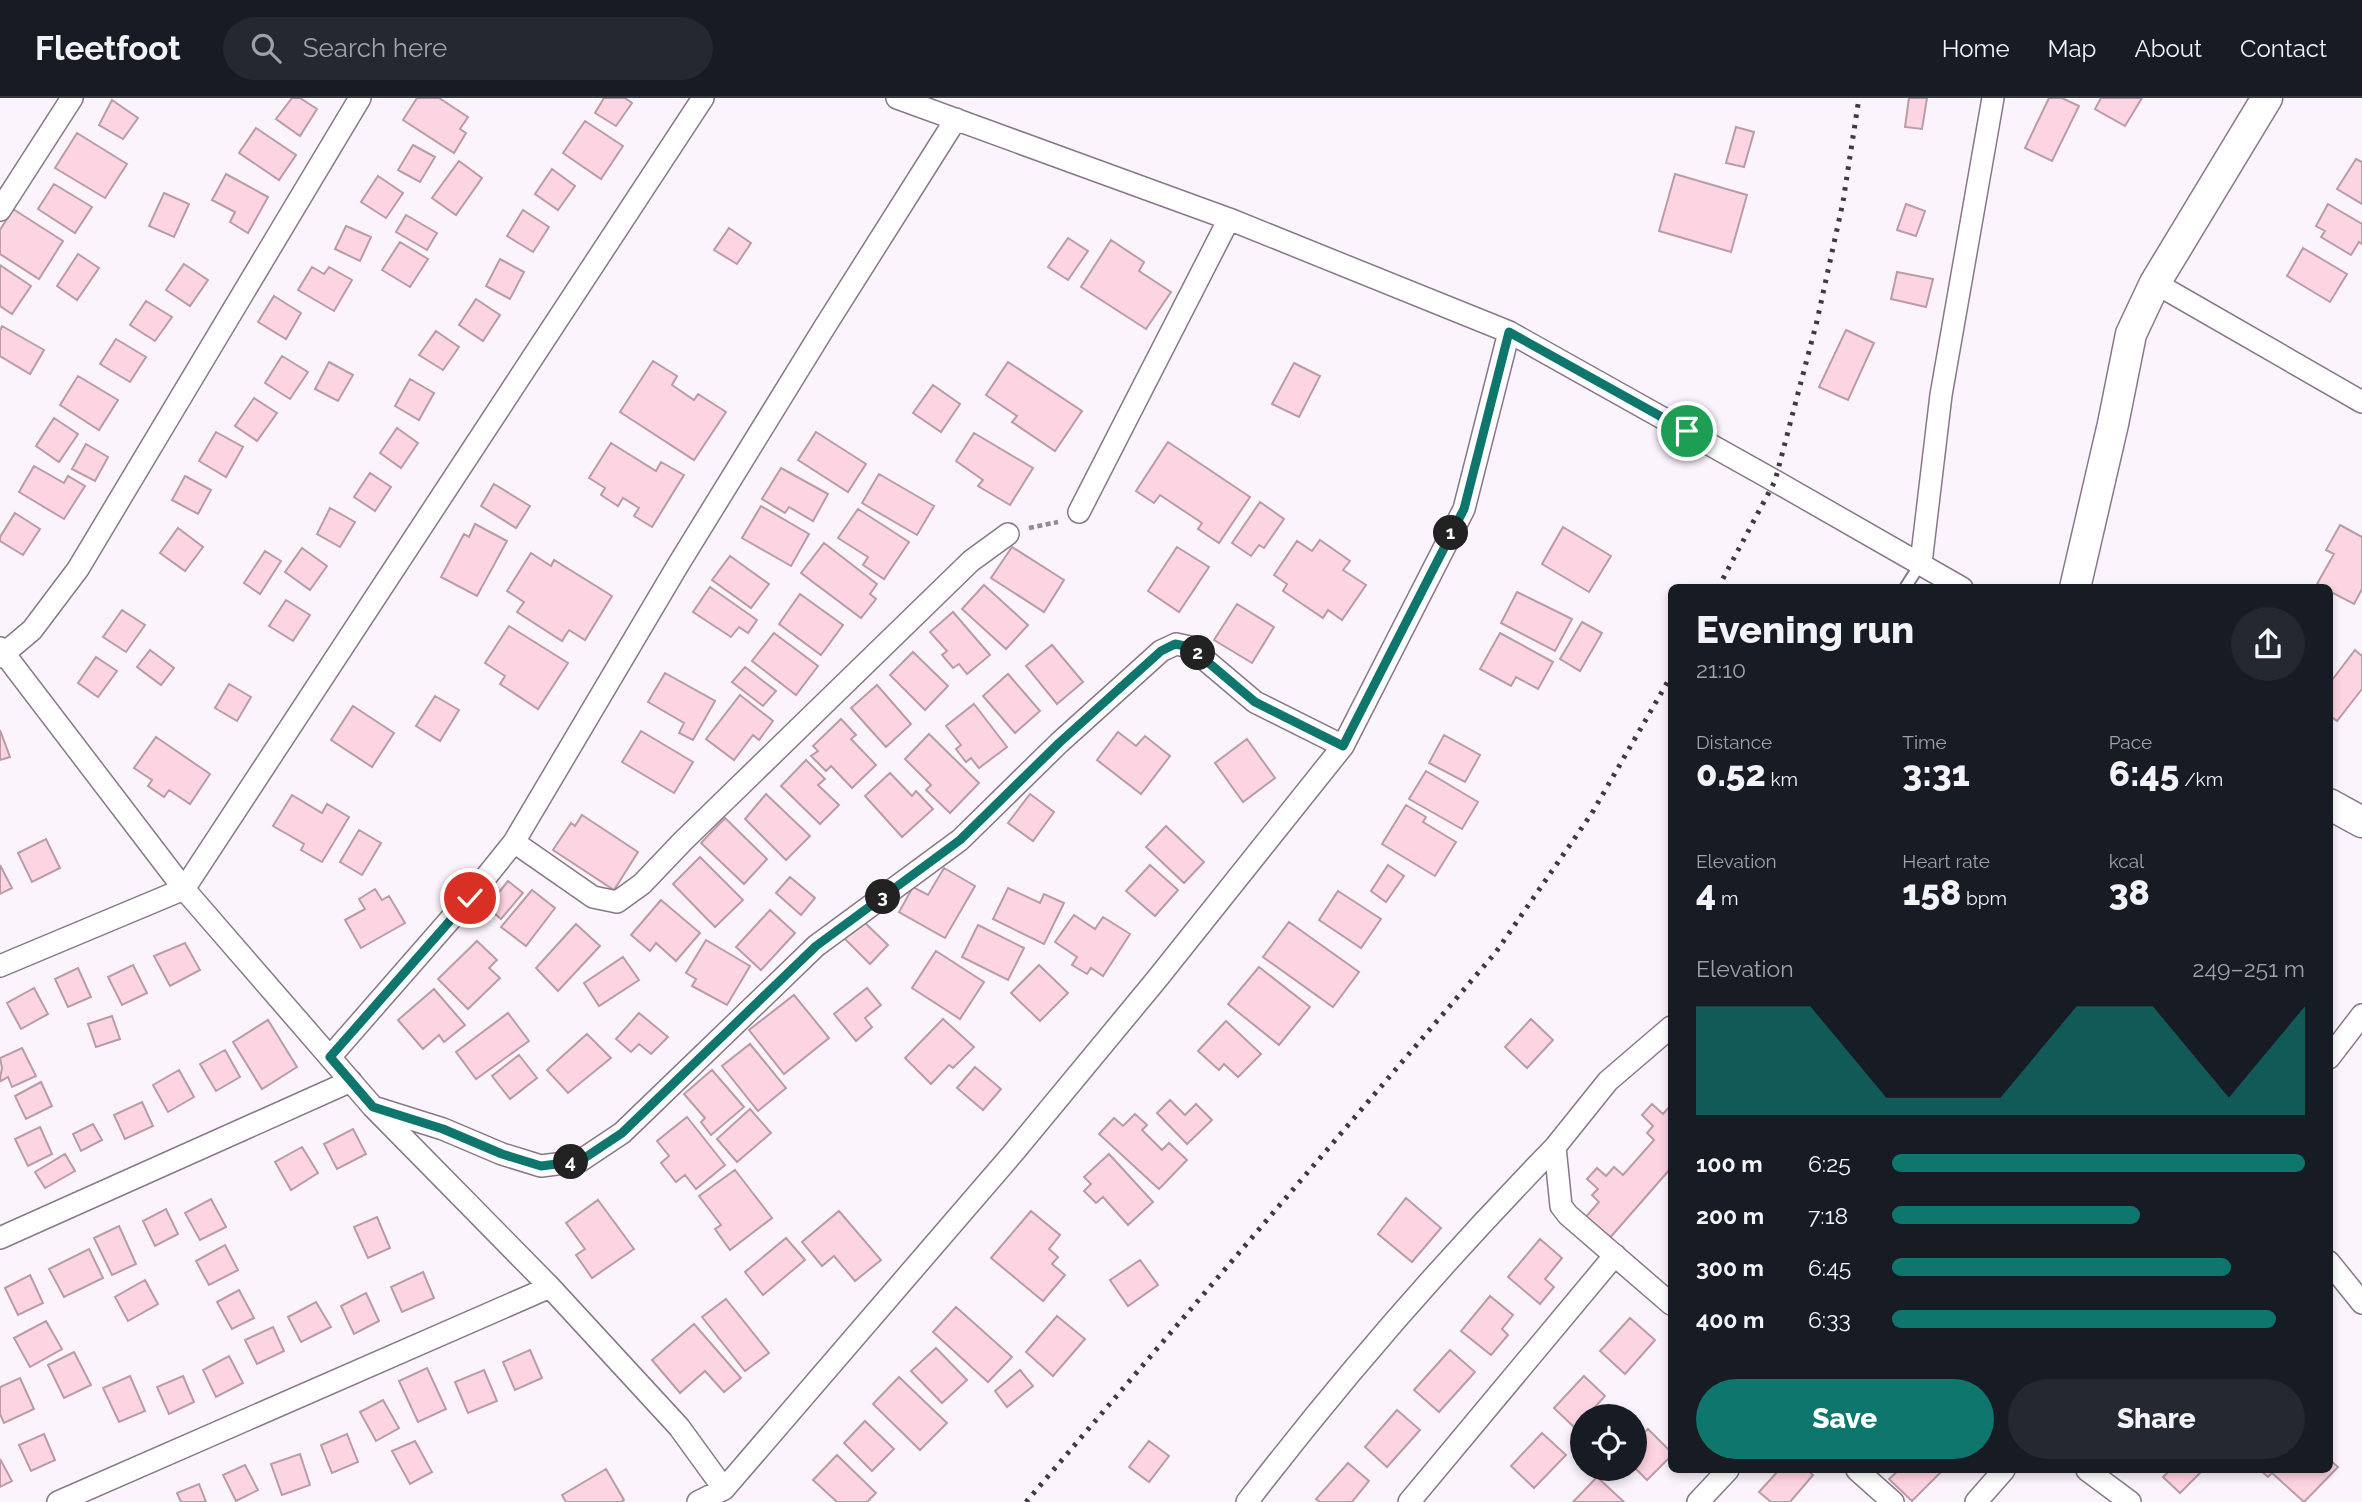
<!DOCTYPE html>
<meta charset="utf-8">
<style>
:root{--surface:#171b24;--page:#242831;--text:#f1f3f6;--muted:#9ea1a6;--line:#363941;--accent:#0f766e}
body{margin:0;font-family:Raleway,sans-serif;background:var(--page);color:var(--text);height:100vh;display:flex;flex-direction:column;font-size:26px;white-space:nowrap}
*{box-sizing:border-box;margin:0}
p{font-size:23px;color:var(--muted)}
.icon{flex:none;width:38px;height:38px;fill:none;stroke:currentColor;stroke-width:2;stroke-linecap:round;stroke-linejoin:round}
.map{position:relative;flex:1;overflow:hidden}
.sheet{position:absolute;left:1668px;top:486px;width:665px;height:889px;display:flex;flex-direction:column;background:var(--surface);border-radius:10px;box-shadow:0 4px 10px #0003}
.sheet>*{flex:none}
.controls{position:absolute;left:1570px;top:1306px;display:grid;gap:14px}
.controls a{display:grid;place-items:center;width:77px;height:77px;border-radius:50%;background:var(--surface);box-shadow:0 4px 10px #0003;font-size:35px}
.pin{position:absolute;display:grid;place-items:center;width:60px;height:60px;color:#fff;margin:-30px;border:4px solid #fff;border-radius:50%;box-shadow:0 2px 7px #0007}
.km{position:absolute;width:35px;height:35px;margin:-18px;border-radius:50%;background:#222;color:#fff;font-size:19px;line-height:35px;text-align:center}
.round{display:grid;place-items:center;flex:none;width:74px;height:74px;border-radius:37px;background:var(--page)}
.headline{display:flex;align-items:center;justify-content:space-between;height:119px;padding:0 28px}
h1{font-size:38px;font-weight:800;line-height:52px}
.stats{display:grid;grid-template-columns:repeat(3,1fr);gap:10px;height:119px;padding:7px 28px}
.stats div{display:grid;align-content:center}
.stats b{font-size:35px;font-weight:800}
.stats small{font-size:19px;font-weight:400}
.stats p{font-size:19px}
.chart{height:196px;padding:14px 28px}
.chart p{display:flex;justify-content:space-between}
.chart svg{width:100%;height:126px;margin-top:7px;fill:var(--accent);opacity:.7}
.primary-button{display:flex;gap:14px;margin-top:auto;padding:14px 28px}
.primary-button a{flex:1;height:80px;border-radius:42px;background:var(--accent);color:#fff;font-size:28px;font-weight:800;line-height:80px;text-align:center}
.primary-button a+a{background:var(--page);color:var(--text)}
ul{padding:0 28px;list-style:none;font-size:23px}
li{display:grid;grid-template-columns:112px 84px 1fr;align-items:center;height:52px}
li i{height:18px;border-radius:9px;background:var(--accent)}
header{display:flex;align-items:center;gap:42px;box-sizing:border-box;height:98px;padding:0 35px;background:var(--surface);border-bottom:2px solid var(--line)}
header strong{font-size:33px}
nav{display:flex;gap:38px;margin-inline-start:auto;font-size:24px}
.search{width:490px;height:63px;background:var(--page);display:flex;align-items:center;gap:18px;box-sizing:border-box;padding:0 24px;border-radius:38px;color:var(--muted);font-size:26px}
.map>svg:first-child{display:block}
.building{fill:#fdd5e2;stroke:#b99ca6;stroke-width:2}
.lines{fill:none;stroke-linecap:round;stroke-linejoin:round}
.lane-casing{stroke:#88778b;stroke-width:14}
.street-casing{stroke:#88778b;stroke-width:24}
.secondary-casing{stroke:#88778b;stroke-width:33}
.path{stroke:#928b93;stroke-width:4.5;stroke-dasharray:5 3.5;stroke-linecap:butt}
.lane{stroke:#fff;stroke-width:10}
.street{stroke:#fff;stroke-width:21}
.secondary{stroke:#fff;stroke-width:30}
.rail{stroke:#3f3940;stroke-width:5;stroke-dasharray:3.5 7;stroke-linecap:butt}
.route-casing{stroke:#fff;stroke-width:14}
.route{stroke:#0f766e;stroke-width:9}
</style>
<header>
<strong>Fleetfoot</strong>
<div class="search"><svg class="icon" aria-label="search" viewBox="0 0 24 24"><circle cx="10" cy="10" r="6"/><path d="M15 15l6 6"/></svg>Search here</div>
<nav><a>Home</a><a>Map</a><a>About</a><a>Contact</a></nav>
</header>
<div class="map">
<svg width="2362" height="1404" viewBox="0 0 2362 1404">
<rect width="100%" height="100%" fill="#fcf4fd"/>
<path class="building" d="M292,0H300L317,11L300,38L276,21Z
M417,0H439L468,19L460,31L466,35L454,55L403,22Z
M604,0H625L632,5L616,28L595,15Z
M1909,0H1927L1922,31L1905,29Z
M2049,0H2062L2079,8L2052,63L2025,50Z
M2101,0H2142L2125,28L2095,11Z
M112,2L138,20L123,41L99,27Z
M585,23L623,48L601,81L563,55Z
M1736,29L1754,34L1744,69L1726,65Z
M256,30L296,57L279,82L239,55Z
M77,35L127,66L105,100L55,70Z
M413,47L435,59L420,84L398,72Z
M2356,61L2362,64V106L2337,91Z
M459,63L482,80L456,117L432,100Z
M552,71L575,88L558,112L535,96Z
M226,76L268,99L248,135L230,124L235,114L212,102Z
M1675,76L1747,97L1731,154L1659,133Z
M378,78L403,95L386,120L361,104Z
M54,86L92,109L75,135L38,111Z
M164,95L189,106L174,139L149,128Z
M1906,106L1925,113L1916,138L1897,132Z
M2328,106L2362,126V146L2359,144L2351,157L2321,139L2325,133L2316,128Z
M13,111L63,143L39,181L0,156V132Z
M523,112L549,129L533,154L507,138Z
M406,117L437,135L427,152L396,134Z
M346,128L371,139L360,163L335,151Z
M729,130L751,145L737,166L714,152Z
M1068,140L1088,153L1068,182L1048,169Z
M1111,142L1144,164L1139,173L1171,194L1146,231L1081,189Z
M400,144L428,161L410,189L382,172Z
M2303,150L2347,176L2330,204L2287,178Z
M78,156L99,170L77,202L57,188Z
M500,161L524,174L510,201L486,188Z
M184,166L208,182L190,208L166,192Z
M0,167L31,188L12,216L0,208Z
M312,169L324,176L329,169L352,182L334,213L298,192Z
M1897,174L1933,181L1926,209L1891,201Z
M274,198L301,215L286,241L258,224Z
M476,201L500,217L483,243L459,227Z
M146,203L172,219L155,243L130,227Z
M2,228L44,252L30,276L0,258V233Z
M1846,232L1874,245L1848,302L1819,289Z
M436,233L459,249L443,272L419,257Z
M116,241L146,259L130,284L100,266Z
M282,258L308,274L290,301L265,285Z
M653,263L677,278L672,287L694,302L698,296L726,314L694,362L620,314Z
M329,264L353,277L338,303L315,291Z
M1008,264L1082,313L1055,353L1012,324L1017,318L986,297Z
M1294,265L1320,278L1299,319L1272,306Z
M78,278L118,302L99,332L60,307Z
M410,281L434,295L419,322L395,308Z
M933,287L960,306L941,334L913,315Z
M254,300L277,315L257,343L235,328Z
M54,320L78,336L59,364L36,348Z
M397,330L418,345L401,370L380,355Z
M216,334L243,349L226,379L199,363Z
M816,334L866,366L848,394L798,362Z
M974,335L1033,370L1010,407L978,388L983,382L956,363Z
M1168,344L1250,399L1219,445L1198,431L1202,425L1160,397L1154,405L1136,393Z
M611,345L656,373L661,364L684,377L652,429L634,418L639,410L623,400L618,408L601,397L605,390L589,380Z
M86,346L108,359L95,383L72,371Z
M34,368L64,385L68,378L85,388L64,421L19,394Z
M781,370L828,396L813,423L789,409L785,415L762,401Z
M370,375L391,389L375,413L354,399Z
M879,376L934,408L917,437L862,405Z
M185,378L211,392L198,416L172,402Z
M494,386L530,408L516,430L481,408Z
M1260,404L1284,421L1264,450L1259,447L1251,458L1232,445Z
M761,408L809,436L791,468L742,440Z
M330,410L355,424L340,449L317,436Z
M858,411L909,444L884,481L863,467L868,459L838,440Z
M15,415L40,431L23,457L0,443V439Z
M475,426L507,443L477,498L441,479L464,436L469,439Z
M2340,427L2362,439V491L2354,506L2329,493V490L2317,486L2334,456L2326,452Z
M1563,429L1611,458L1589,494L1542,466Z
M178,430L203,449L185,473L160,455Z
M1320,442L1350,463L1343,472L1366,487L1342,522L1328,512L1323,520L1283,493L1287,486L1274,477L1297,443L1312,453Z
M824,445L877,486L870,496L876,501L861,520L801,475Z
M1012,449L1064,482L1044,514L991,480Z
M1177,449L1209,469L1179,514L1148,493Z
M302,450L327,468L310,492L285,474Z
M265,453L281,463L260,496L244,485Z
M531,455L551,468L554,462L612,498L585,542L569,532L562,543L517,514L524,504L507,493Z
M730,458L769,486L751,510L712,482Z
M984,487L1028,527L1006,551L962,511Z
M710,489L757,522L748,535L739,529L731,539L693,514Z
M1517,494L1572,521L1555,553L1501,525Z
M800,496L843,527L821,557L779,526Z
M286,502L310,517L293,543L269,528Z
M1237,506L1274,529L1252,565L1214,542Z
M122,512L145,527L126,554L103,539Z
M953,514L990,557L967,576L959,566L953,570L942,557L947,553L930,534Z
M1582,524L1602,535L1580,573L1560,561Z
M509,528L568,565L538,611L500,586L505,578L485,565Z
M774,535L818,568L796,597L752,563Z
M1500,535L1553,564L1538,591L1516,579L1511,588L1480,571Z
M1052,547L1083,584L1057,606L1026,568Z
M150,552L174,570L161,587L137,569Z
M2355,552L2362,558V591L2337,623L2329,617V586Z
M913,554L948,588L925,612L890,577Z
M96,559L117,573L98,599L78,585Z
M745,569L776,593L763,608L732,584Z
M665,575L715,603L693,642L679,635L684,625L648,604Z
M1008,576L1040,613L1015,635L983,598Z
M229,586L251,599L237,623L215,610Z
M877,587L911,626L886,649L851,610Z
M740,597L773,623L759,642L753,637L734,662L706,641Z
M435,598L459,612L440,643L416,628Z
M974,606L1007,649L979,670L971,660L966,664L956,651L961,647L946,628Z
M353,608L394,635L372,669L331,642Z
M841,621L856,637L851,641L876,667L852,690L831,668L826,673L811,658L818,653L813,648Z
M0,632L10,659L0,662Z
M641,633L693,664L674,695L622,664Z
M1118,634L1136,648L1145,638L1170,658L1141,696L1097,662Z
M929,636L979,685L950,715L926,692L931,687L905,661Z
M1444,637L1480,657L1465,684L1429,665Z
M156,639L210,676L190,706L169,692L164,699L148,688L152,682L134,670Z
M1247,641L1275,680L1243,704L1215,665Z
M806,662L825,681L818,687L839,707L820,726L781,688Z
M1426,673L1478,704L1462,731L1409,701Z
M890,675L912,698L916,693L933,711L902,739L865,698Z
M766,696L810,738L786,762L745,721Z
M1030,696L1054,714L1033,743L1008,725Z
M292,697L322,715L327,706L349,719L322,764L301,752L304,746L273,728Z
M1406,707L1426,719L1423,724L1456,744L1435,778L1382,746Z
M582,717L638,754L614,792L553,752L571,725L575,728Z
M725,720L767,761L744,786L701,745Z
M1166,728L1204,764L1184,785L1146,749Z
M359,732L381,745L362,777L340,764Z
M46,741L60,770L32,784L18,755Z
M700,759L743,802L715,829L673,786Z
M0,767L12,790L0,796Z
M1150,767L1178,792L1155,818L1126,793Z
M1388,767L1404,778L1386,804L1371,793Z
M944,770L975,788L945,840L899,814L913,789L928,797Z
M790,779L815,800L801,817L776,795Z
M508,783L523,795L501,821L487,809Z
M1008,790L1040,805L1044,796L1064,805L1044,846L993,821Z
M375,791L382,802L389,798L405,825L361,850L345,822L365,811L359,801Z
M532,792L555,810L526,848L501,829Z
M1338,793L1381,821L1361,850L1319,822Z
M661,802L700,835L676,863L656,845L650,853L631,837Z
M770,812L795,835L761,872L736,849Z
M1074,817L1095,831L1103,819L1130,836L1103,878L1091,870L1087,876L1072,867L1077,859L1055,844Z
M862,822L888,847L870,866L844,840Z
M1289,824L1359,874L1333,909L1263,859Z
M576,826L600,848L558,893L536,870Z
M978,827L1024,850L1008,882L962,859Z
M706,842L750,868L727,907L692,888L696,881L686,875Z
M477,843L497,862L489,870L500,880L468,911L438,881Z
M185,845L200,872L170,888L154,858Z
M936,853L984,884L960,921L912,890Z
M623,859L639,882L599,908L584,885Z
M133,867L147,895L122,907L108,879Z
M1039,867L1068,895L1040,923L1011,895Z
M1259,869L1310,909L1279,947L1228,906Z
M78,870L91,899L68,909L55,881Z
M34,890L48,916L21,931L7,905Z
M867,890L881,907L865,920L872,929L856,943L834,916Z
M434,891L465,927L444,944L439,937L423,951L398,922Z
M794,897L829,940L784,976L749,932Z
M508,915L529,943L476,981L456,954Z
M639,915L668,939L651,956L639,946L631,954L616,941Z
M112,918L120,941L96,949L88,926Z
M943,921L974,949L953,970L949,967L931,986L905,960Z
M1531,921L1553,942L1527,970L1505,949Z
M268,922L297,969L262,991L233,944Z
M1226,923L1261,956L1238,979L1224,966L1219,972L1198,953Z
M587,936L611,960L568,995L547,972Z
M750,946L786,990L758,1013L722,968Z
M22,950L36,978L12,989L8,979L1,983L0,980L2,970L0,960Z
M225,952L240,979L216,993L200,966Z
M519,957L537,980L510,1001L492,978Z
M975,969L1001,991L983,1012L957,990Z
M179,972L194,999L168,1014L153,987Z
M712,972L744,1009L711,1037L701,1024L705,1020L684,996Z
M41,984L52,1008L26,1021L15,998Z
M1170,1002L1185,1017L1196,1006L1212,1022L1187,1046L1157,1015Z
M142,1004L153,1028L125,1041L114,1017Z
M1652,1006L1663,1016L1670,1008L1671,1010V1070L1608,1142L1584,1121L1599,1104L1592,1097L1598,1091L1587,1081L1597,1070L1606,1078L1614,1069L1623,1077L1654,1042L1647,1035L1653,1028L1642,1017Z
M750,1011L771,1035L737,1064L717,1041Z
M1135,1016L1147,1027L1142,1032L1162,1052L1169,1045L1187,1062L1159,1091L1099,1036L1114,1020L1123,1028Z
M687,1019L725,1067L696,1091L685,1077L676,1084L661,1065L669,1058L657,1043Z
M93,1026L102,1042L81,1053L73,1036Z
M40,1029L52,1056L28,1068L15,1041Z
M353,1031L366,1056L337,1071L324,1046Z
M302,1049L318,1075L291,1092L275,1064Z
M65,1056L75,1073L45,1090L35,1074Z
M1109,1056L1153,1104L1128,1127L1103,1099L1096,1105L1084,1093L1091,1086L1084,1079Z
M735,1072L772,1120L730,1152L715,1131L721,1127L699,1098Z
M1406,1100L1441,1130L1412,1164L1378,1136Z
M211,1101L226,1129L200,1142L185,1115Z
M598,1102L634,1151L592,1180L576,1157L585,1151L566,1125Z
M166,1111L178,1136L155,1148L143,1123Z
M839,1113L881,1162L855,1183L834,1158L822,1168L802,1144Z
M1031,1113L1060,1137L1049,1151L1058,1159L1052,1166L1065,1177L1043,1203L991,1160Z
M377,1119L390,1150L368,1160L354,1129Z
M119,1128L136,1166L112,1177L94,1140Z
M786,1140L805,1162L763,1197L745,1174Z
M1540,1141L1562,1160L1545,1181L1554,1189L1540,1206L1508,1179Z
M225,1147L238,1172L209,1187L196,1163Z
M89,1151L103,1180L64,1199L49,1171Z
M1140,1162L1158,1187L1128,1208L1110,1182Z
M423,1174L434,1200L402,1214L391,1189Z
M30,1177L43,1205L18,1217L5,1190Z
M145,1182L158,1206L128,1223L115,1199Z
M239,1192L254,1220L232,1231L217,1204Z
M366,1195L379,1223L354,1236L341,1208Z
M1490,1198L1513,1217L1502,1231L1508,1237L1491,1257L1461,1233Z
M726,1201L769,1255L745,1273L702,1219Z
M316,1204L331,1229L301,1244L288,1219Z
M956,1209L1012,1259L988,1284L933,1234Z
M1057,1218L1085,1241L1053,1278L1026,1254Z
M1630,1220L1655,1242L1625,1276L1600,1253Z
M46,1223L62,1251L30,1269L14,1240Z
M694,1226L741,1280L724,1294L705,1273L680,1295L652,1262Z
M273,1229L284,1253L257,1266L245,1242Z
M936,1250L967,1282L942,1305L911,1273Z
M530,1252L542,1280L515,1292L503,1264Z
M1450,1252L1475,1274L1439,1314L1414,1292Z
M74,1254L91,1287L64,1300L48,1267Z
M229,1258L243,1285L216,1299L203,1272Z
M427,1270L446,1311L418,1324L399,1283Z
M484,1272L497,1303L468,1315L455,1284Z
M1020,1272L1033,1288L1007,1309L995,1293Z
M130,1278L145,1313L119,1324L103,1290Z
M183,1278L194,1304L169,1316L157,1289Z
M1584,1278L1605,1298L1587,1318H1582V1323L1575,1330L1554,1310Z
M899,1279L947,1325L920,1352L873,1306Z
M20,1280L34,1311L4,1325L0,1316V1289Z
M383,1302L399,1330L376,1343L360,1314Z
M1397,1312L1420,1332L1387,1369L1365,1349Z
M865,1323L894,1351L872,1373L844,1345Z
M1648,1331L1671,1354V1358L1647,1382L1634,1369V1344Z
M1542,1335L1566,1357L1534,1390L1511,1368Z
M44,1336L55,1362L31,1373L19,1347Z
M347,1336L358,1364L332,1375L321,1347Z
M415,1343L432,1374L410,1386L392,1353Z
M1149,1343L1169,1358L1149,1384L1129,1369Z
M300,1356L310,1387L282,1397L271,1366Z
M837,1357L876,1395L867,1404H837L813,1382Z
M0,1361L12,1383L0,1389Z
M2329,1361L2338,1369L2304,1404L2272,1375L2268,1379L2260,1372H2329Z
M1348,1365L1369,1383L1352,1404H1320L1316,1401Z
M245,1367L258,1392L236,1403L223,1377Z
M606,1371L624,1402L621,1404H566L562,1397Z
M1779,1372H1807L1813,1377L1790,1404H1771L1759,1394Z
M1899,1372H1943L1912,1403L1889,1381Z
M2170,1372H2203L2180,1395L2163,1379Z
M1597,1379L1624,1404H1573Z
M199,1386L206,1404H181L177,1395Z"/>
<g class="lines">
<g class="lane-casing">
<path id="lane" d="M1905,490L1921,465"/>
</g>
<g class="street-casing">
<path id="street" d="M897,0L1229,121L1509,234L1775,383L1962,490
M0,112L72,0
M2155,185L2362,304
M1079,414L1229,121
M1921,465L1941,297L1993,0
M0,550L184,791L373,1009L550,1189L679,1329L724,1391
M0,559L32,532L78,471L360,0
M514,744L593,799L617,804L642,786L683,743L971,463L1008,436
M0,868L184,791L703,0
M1671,929L1608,983L1555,1049L1561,1108L1568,1117L1671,1206
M330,959L469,800L514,744L678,467L824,230L956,21
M2329,960L2362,917
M373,1009L443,1031L502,1056L541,1068L580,1063L622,1035L816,848L960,742L1059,645L1161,553L1176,546L1190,549L1255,604L1343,648
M0,1140L351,983
M2329,1164L2362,1205
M1857,1372L1893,1404
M2087,1372L2130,1404
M58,1404L550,1189
M698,1404L724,1391L1014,1054L1157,881L1343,648L1464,411L1509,234
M1247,1404C1342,1280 1446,1161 1555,1049
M1409,1404L1615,1157
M1698,1404L1728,1372
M1976,1404L2004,1372"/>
</g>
<g class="secondary-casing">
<path id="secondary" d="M2075,490L2113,326L2131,236L2155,185L2267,0
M2329,706L2362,724"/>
</g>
<path class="path" d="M1029,430L1058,424"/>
<use href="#lane" class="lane"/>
<use href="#street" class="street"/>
<use href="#secondary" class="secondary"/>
<path class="rail" d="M1718,490L1775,383L1817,223L1843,104L1859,0
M1026,1404L1496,854L1592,715L1671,578"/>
</g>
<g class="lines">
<g class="route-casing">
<path id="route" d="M470,800L330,959L373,1009L443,1031L502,1056L541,1068L580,1063L622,1035L816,848L960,742L1059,645L1161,553L1175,546L1190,549L1255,604L1343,648L1464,411L1509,234L1687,333"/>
</g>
<use href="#route" class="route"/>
</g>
</svg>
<div class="controls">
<a><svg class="icon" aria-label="locate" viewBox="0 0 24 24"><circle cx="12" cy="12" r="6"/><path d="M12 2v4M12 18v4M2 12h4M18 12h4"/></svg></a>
</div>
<div class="pin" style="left:1687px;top:333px;background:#1e9e55"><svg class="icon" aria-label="arrive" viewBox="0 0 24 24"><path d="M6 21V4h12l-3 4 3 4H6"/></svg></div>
<div class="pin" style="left:470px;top:800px;background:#d93025"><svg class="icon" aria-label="check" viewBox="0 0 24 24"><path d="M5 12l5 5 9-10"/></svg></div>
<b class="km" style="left:1451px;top:435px">1</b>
<b class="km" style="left:1198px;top:555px">2</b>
<b class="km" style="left:883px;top:799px">3</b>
<b class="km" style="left:571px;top:1064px">4</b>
<section class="sheet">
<div class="headline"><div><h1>Evening run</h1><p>21:10</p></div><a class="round"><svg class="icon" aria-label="share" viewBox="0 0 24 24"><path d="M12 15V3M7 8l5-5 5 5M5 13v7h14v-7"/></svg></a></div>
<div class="stats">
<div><p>Distance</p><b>0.52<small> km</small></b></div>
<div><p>Time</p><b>3:31</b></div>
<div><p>Pace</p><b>6:45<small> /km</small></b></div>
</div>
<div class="stats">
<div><p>Elevation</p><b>4<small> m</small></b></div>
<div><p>Heart rate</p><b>158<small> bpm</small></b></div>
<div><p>kcal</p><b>38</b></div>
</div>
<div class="chart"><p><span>Elevation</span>249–251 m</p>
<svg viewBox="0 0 160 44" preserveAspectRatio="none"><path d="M0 44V6L10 6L20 6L30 6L40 22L50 38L60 38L70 38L80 38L90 22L100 6L110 6L120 6L130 22L140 38L150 22L160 6V44z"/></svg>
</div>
<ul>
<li><b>100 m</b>6:25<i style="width:100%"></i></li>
<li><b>200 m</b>7:18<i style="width:60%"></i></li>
<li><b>300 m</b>6:45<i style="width:82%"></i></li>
<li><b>400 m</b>6:33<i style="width:93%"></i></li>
</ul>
<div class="primary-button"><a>Save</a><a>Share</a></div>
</section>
</div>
